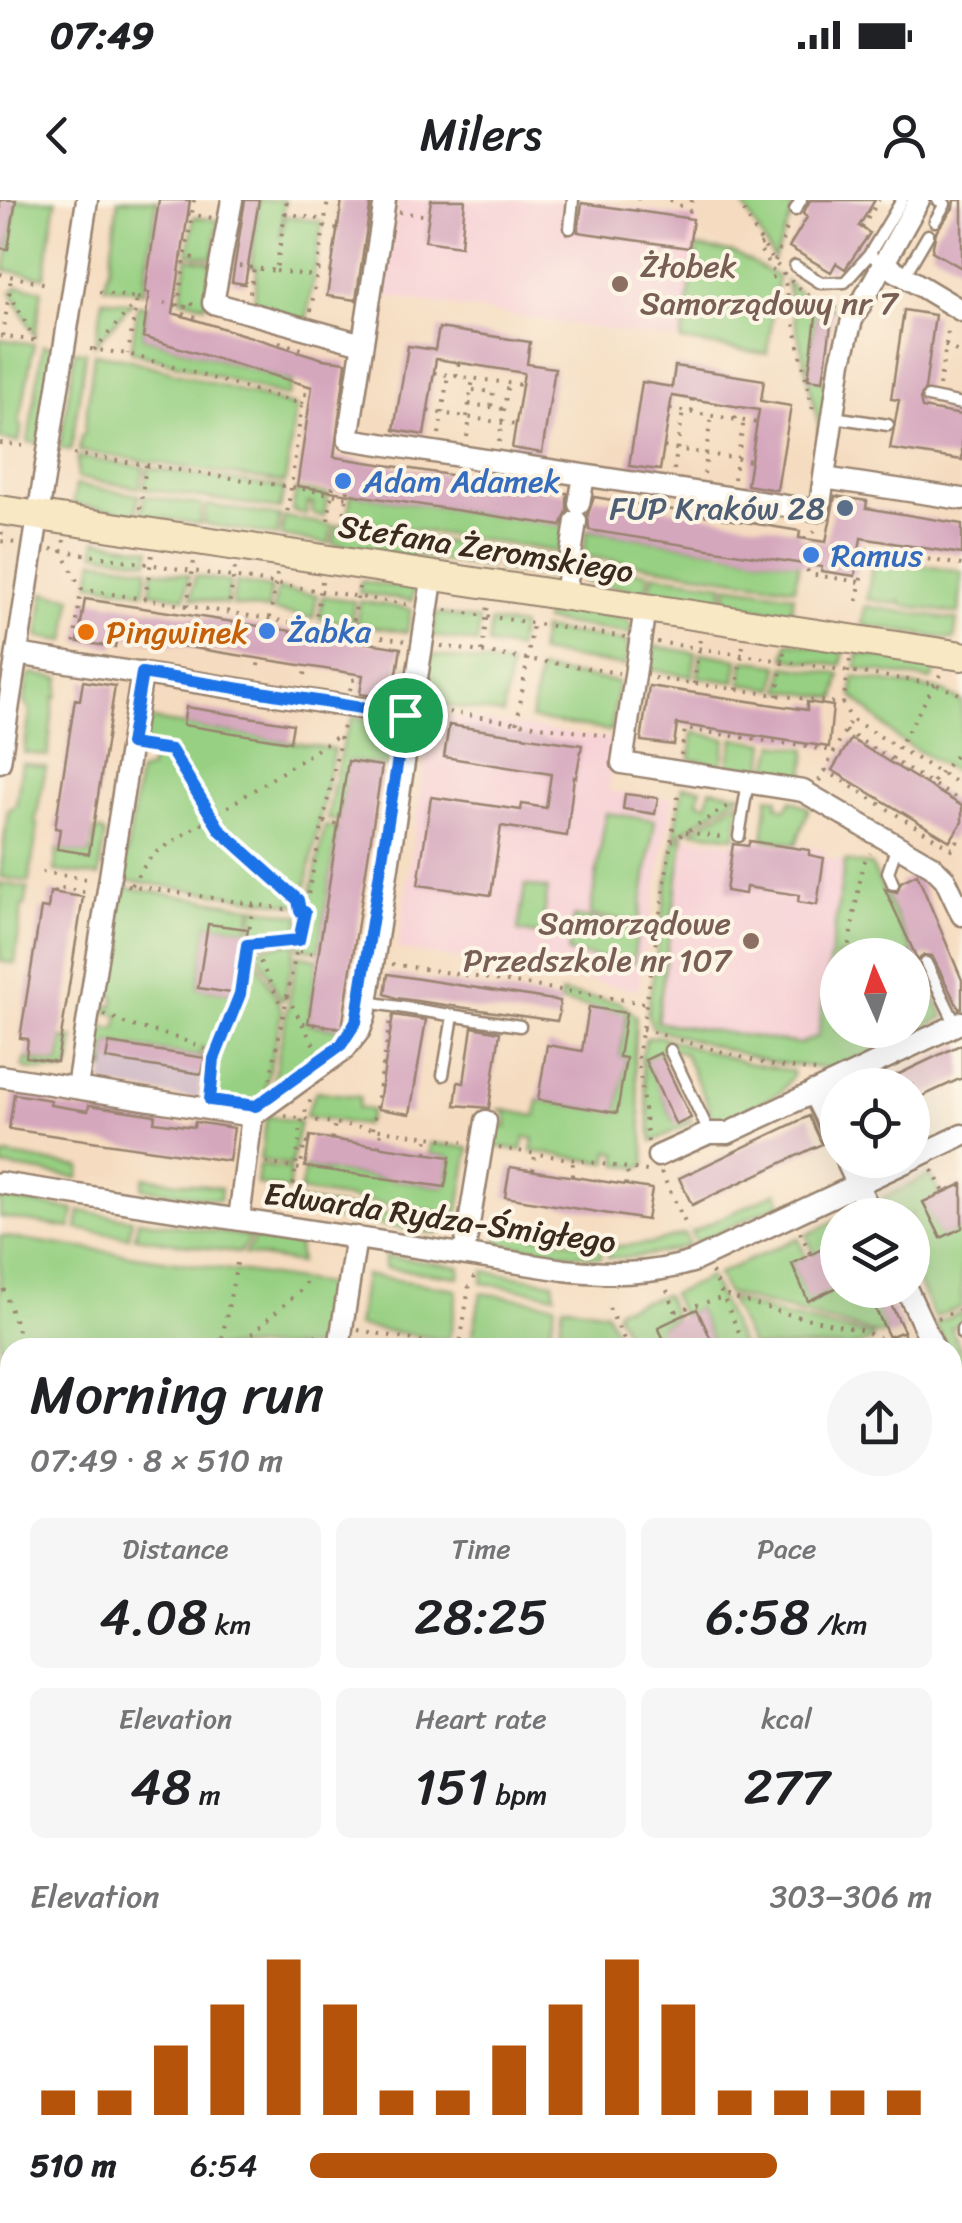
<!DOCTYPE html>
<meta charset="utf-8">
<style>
:root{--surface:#fff;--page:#f6f6f6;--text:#202124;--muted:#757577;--accent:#b45309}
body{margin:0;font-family:Sriracha,sans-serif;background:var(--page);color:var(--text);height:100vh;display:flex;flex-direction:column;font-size:38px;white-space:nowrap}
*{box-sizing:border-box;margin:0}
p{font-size:32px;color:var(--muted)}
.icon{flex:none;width:55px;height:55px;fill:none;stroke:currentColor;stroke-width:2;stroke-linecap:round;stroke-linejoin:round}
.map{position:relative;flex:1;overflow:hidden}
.details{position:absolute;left:0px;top:1138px;width:962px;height:888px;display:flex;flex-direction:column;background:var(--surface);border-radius:30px 30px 0 0;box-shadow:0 10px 40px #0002}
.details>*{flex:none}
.needle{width:65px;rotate:357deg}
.buttons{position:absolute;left:820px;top:738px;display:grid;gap:20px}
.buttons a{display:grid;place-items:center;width:110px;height:110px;border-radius:50%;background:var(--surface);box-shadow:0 10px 40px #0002;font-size:50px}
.pin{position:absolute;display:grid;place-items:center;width:85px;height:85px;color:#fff;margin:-42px;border:5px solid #fff;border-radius:50%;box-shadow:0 2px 10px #0007}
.round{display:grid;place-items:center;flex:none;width:105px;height:105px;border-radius:52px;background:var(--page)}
.summary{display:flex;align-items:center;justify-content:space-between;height:170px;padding:0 30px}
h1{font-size:55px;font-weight:600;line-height:75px}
.figures{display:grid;grid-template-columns:repeat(3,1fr);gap:15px;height:170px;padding:10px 30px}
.figures div{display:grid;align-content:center;border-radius:15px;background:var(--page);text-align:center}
.figures b{font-size:50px;font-weight:600}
.figures small{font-size:28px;font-weight:400}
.figures p{font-size:28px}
.chart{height:280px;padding:20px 30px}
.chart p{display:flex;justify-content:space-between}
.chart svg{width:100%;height:180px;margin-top:10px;stroke:var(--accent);stroke-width:6}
ul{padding:0 30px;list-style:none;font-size:32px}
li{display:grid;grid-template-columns:160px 120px 1fr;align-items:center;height:75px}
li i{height:25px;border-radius:12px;background:var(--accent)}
.status{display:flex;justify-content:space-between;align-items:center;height:70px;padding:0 50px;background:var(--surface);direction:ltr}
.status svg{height:28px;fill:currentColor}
header{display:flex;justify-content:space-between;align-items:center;height:130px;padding:0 30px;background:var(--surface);font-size:45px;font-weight:600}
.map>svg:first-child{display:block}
.built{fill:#f7cfd5}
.industrial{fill:#d2bdc8}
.green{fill:#97d082;stroke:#697d50;stroke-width:2.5;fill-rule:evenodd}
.forest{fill:#79b270;stroke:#5a6e47;stroke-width:2.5}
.building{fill:#d5a7bd}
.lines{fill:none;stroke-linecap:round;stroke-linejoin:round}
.lane-casing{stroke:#98836f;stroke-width:15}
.street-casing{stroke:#98836f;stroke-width:25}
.secondary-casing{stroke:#98836f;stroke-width:32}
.path{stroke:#98836f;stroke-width:4;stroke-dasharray:2.5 8;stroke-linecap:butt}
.lane{stroke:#fff;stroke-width:10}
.street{stroke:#fff;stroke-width:20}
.secondary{stroke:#f8e8c3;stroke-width:28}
.tram{stroke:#3b2a1e;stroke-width:2.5}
.route-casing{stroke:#fff;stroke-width:20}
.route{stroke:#1a73e8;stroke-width:12}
.education-dot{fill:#8d6e63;stroke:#fcf5e5;stroke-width:4}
.shop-dot{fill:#3f7fe0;stroke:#fcf5e5;stroke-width:4}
.service-dot{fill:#5c6f8a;stroke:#fcf5e5;stroke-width:4}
.food-dot{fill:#e8710a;stroke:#fcf5e5;stroke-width:4}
.labels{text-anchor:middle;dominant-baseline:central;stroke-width:8;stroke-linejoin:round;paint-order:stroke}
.education-label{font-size:32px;fill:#785e54;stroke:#fcf5e5;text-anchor:start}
.shop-label{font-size:32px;fill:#366cbe;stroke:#fcf5e5;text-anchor:start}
.service-label{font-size:32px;fill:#4e5e75;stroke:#fcf5e5;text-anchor:end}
.street-label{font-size:32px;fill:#3b2a1e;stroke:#fcf5e5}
.food-label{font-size:32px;fill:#c56008;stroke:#fcf5e5;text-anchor:start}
</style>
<div class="status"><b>07:49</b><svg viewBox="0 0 49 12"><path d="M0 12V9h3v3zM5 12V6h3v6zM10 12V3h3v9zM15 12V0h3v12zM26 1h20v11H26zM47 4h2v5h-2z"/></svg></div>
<header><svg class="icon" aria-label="back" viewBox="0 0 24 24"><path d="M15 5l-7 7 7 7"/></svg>Milers<svg class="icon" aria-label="person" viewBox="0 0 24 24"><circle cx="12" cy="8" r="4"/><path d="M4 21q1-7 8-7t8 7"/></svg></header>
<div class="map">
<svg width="962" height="2023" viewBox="0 0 962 2023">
<rect width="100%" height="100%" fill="#fcf5e5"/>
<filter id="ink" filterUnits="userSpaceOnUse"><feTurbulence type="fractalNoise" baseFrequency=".01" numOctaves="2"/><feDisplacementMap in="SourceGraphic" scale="20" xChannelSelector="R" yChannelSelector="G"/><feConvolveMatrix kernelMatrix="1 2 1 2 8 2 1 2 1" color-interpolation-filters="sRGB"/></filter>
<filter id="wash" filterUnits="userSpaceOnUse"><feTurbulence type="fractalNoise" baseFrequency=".0048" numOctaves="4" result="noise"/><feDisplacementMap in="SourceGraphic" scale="40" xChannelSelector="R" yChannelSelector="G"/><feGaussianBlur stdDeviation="2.25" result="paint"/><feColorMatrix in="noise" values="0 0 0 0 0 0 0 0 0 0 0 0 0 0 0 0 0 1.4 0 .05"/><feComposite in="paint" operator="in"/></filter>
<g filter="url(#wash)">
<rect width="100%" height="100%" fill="#f5dcc0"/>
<path class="built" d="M398,0H588L698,18L697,47L681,141L384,96Z
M432,513L615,540L608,591L625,594L623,609L656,616L660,597L673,599L638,790L398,749Z
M686,636L733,644L735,636L825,650V658L845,661L818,836L800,844L657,822Z"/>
<path class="industrial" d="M109,843L204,858L198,899L102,884Z"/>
<path class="green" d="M16,0H56L44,77L5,70Z
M118,0H157L143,92L104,86L110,65Z
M259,0H285L280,38L286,16L322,22L307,118L304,121L254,106L257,67L251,66Z
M746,0H777L794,10L774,59L745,8Z
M194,17L218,20L213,58L188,54Z
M697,47L735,53L778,77L767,154L681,141Z
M187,58L212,62L205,105L181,99Z
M786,81L799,92L834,109H817L808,178L829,182L822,232H820Z
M19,86L42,90L35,136L11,92Z
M103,99L132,103L95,145Z
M138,105L147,106L143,137L292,181L288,197L131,151Z
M0,139L34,144L19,224L22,225L19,242L0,239Z
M43,145L53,147L38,244L28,242Z
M75,151L86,152L71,250L60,248Z
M94,153L127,159L296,207L285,283L79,251L81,235H84Z
M78,257L144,267L140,288L77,278Z
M148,268L284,288L280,309L144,289Z
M76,285L139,295L136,314L73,304Z
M296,290L328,294L324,316L312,314L313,304L308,303L306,314L292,311Z
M351,294L564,326L560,352L347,320Z
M144,296L202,305L200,324L141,315Z
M207,305L280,316L277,336L204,324Z
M284,317L332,325L329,344L281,336Z
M336,325L416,337L413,357L333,344Z
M587,330L799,363L795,388L583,356Z
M421,338L492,349L489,368L418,357Z
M96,340L150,349L148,361L95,353Z
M501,351L559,359L556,376L548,377L498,370Z
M873,357L962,372L959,414L901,405V401L895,404L867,399Z
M94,360L148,368L144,392L90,383Z
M582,363L649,373L646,392L582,381Z
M153,370L189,375L185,398L150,392Z
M653,374L724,384L721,404L650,393Z
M195,376L230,382L227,404L191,398Z
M361,381L397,387L405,382L415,384L412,401L359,393Z
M236,382L271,388L268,410L232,405Z
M728,385L794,395L791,414L725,404Z
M277,389L317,395L313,418L273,411Z
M44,393L72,397L66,441L38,437Z
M323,396L354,401L351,424L319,418Z
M360,401L411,409L407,432L356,424Z
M546,404L624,418L631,424V434L544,421Z
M865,406L957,420L954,440L862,425Z
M436,413L480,420L477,443L432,436Z
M491,422L521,426L517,449L488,445Z
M542,429L628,442L625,466L539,453Z
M788,442L844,451L841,466L785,458Z
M654,446L696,453L692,476L651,470Z
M701,453L738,459L735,482L698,477Z
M858,453L939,465L931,480L856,468Z
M430,454L510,466L503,514L423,502Z
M744,460L779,465L775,489L741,484Z
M785,466L840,474L836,498L781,490Z
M539,470L618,482L611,531L531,519Z
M32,474L60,478L57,497H54L48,556L24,553L30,511L24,502L28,478Z
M854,477L939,490L962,501V576L898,539L852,495Z
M353,517C395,523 401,524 393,567L349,561L339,621L327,619L343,540Z
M147,519L334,549L302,706L123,680L139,572L150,569L152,554L143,552Z
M693,532L726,539L722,565L690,559Z
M734,538L766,543L763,570L728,565Z
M775,544L807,549L804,577L768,571Z
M22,563L46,567L35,623L38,625L29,682L0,677L8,610L16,605Z
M683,586L701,588L698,602L707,604L710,589L741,594L674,637Z
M768,597L778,598L777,606L786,609L791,600L809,608L796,644L763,639Z
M741,600L735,637L691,631Z
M606,613L655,620L639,723L590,715Z
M325,626L338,628L319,751L299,748Z
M95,630L102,631L105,635L99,676L55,671L57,649L91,654Z
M684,635L657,822L800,844L818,836L845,661L871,665L944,817L840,870L770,862L653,828L647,814L674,641ZM838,755H912V830H838Z
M0,683L28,688L25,706H22L15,764L0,761Z
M525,685L548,689L541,735L518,731Z
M123,687L252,707L248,729L208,724L198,788L238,794L215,852L201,848L200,855H214L212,859L109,843L105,868L93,866L101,836L98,835L100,818H103L102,827L116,829L119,815L105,812L107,805L113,806L115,796L104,794Z
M255,707L301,716L297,739L250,743Z
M574,716L638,727L633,763L568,753Z
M296,743L284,800H281L256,748Z
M249,751H252L282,810L264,895L252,904L213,897L216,858L242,795Z
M298,755L318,759L308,824L349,831L271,892Z
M561,793L620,802L636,816L634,859L646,964L639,968L617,964L618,953L609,951L607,963L532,951L534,939L525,937L522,950L494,946L497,926L507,927L506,913L498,909L536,916L538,900L617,912L626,859L619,857L627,814L560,802Z
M657,836L747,863L792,871L793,875L781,892L724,921L710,918L709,907L684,853L671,849L646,860L675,924L691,918L692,922L652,942L641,857L646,838Z
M63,838L74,839L70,866L64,872L26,869L23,866L25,859L59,864Z
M316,891L360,897L358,908L371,910L369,920L364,925L305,916Z
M267,916L300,922L291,965L260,960Z
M430,943L469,948L458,1016L300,991L305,967L445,987L450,957L429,954Z
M6,955L81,967L79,978L1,966L2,957Z
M259,965L290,969L289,990L257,984Z
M930,975L940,994L924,1003L941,1037L962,1028V1107L934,1117L913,1071L912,1015H886L883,998Z
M144,977L221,988L220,1000L142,988Z
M777,992L781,1003L696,1043L691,1032Z
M0,998L74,1010L71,1028L0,1017Z
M298,1000L440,1022L438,1034L296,1012Z
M80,1011L132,1019L129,1037L77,1029Z
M138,1020L251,1037L239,1053L135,1037Z
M837,1020V1061L814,1053L806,1035Z
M500,1031L602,1046L601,1058L498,1043Z
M685,1034L689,1045C663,1054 636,1058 608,1058L609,1047L652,1043Z
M0,1036L339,1086L330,1147L10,1148V1457L0,1456Z
M256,1037L298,1044L300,1063L244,1054Z
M798,1038L806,1057L792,1065L808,1100L837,1087L838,1090H876L869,1094L887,1132L881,1135L726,1093L718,1074Z
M385,1056L460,1067L459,1077L385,1068Z
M484,1071L553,1082L555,1095L482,1083Z
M365,1075L455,1089L457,1092L450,1135L444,1140L357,1126Z
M710,1077L742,1147H710L714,1145L697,1109L682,1116L671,1094Z
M481,1093L555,1104L548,1147L477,1145L472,1138Z
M665,1095L675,1118L659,1127L668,1147H634L616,1113L619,1108Z
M728,1098L784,1116L873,1136L872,1140L851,1147H752Z
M563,1105L606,1112L623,1147H557Z
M962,1112V1122L951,1128L962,1152V1178L953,1158L952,1148L947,1147L935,1123Z"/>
<path class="forest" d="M962,1337V1618L953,1622L952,1342Z"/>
<g id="blocks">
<path class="building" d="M0,0H16L8,49L0,48Z
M159,0H190L173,113L323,159L346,162L334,257L567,293V311L561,326L297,286L312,187L143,137L149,93L145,92Z
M245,0H259L245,84L232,82Z
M342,0H371L356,100L327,96Z
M431,0H465L461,46L425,41Z
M810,0H875L859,26L870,33L845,69L836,63L831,72L789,47L807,17L803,14Z
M954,0H962V68L932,51L936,32L953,8Z
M582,3L693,19L689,48L578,32Z
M817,109L833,111L823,181L808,179Z
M904,110L935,115L925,189L920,199L922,208L962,215V260L890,249L899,200L891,199Z
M439,128L530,142L527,164L555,168L542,253L512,248L524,173L436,159L424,235L394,230L408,146L435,150Z
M675,166L764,180L761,201L791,206L777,290L747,285L759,210L672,196L660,270L629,266L642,182L672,187Z
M835,296L867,301L866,308L962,324V354L861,338L855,376L821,371L822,367L589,330L588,314L594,297L800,331L799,338L826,342Z
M85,399L401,448L393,499L360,494L363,475L117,436L115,447L78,442Z
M83,481L115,486L89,654L57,649L60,629L55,628L75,499L80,500Z
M649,486L807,510V502L833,506L829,547L677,524L674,545L641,541Z
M186,507L293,524L290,542L183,525Z
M449,525L582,545L576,578L574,577L567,636L501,626L491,695L418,685L431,597L521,610L522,604L546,608L551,574L444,557Z
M851,539L962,606V622L950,641L832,570Z
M348,561L382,566L342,828L308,823Z
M625,594L658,598L655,614L623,609Z
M750,641L809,650V655L824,658L817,705L798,702L799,695L746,687L745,694L726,691L733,644L748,646Z
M917,674L962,780V808L959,809L932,756L923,755L918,761L885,689L897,692L901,682Z
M50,692L83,697L57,862L26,857L28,839L20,838L41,708L48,709Z
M208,724L248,729L238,794L198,788Z
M388,774L560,801L559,815L557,821L396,798L385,794Z
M589,807L626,813L619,857L626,858L617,913L538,900L547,845L582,851Z
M393,815L426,820L410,914L378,909Z
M472,827L500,832L489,908L455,905L458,882L464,883Z
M109,843L205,858L202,874L106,859Z
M962,844V878L912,901V885H876Z
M660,853L691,918L676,925L645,860Z
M14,894L51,900L50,905L88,911L89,905L155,915L154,922L194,927L195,922L234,928L229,961L9,929Z
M809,916L822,944L692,1005L679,978Z
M310,936L450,957L445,987L305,967Z
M510,967L652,989L647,1020L505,997Z
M962,984V1028L941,1038L923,1002Z
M830,1045L838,1061V1087L808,1101L792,1064Z
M876,1090H884L904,1131L889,1137L868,1094Z
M697,1109L715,1148H668L658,1127Z"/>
</g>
</g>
<g filter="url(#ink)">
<use href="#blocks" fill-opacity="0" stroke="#98836f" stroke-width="2.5"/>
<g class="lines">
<g class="lane-casing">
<path id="lane" d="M795,10L801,0
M935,21L945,4L938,0
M570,28L573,0
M873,57L869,55L902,0
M795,66L821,83L845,82L869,55
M904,76L928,35
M928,197L962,204
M833,217L888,225
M739,636L748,582
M893,684L888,672L897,646
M926,763L956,825
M367,802L520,826
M670,850L709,932
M443,875L453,816
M962,1129V1134
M952,1989L962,1985
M882,2023L898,2015"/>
</g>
<g class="street-casing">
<path id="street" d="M232,0L213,103L362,144
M385,0L348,239L819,311L841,161L852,120L919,0
M882,63L962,111
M824,278L962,299
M579,304L584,276
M565,394L576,321
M645,408L622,563L803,591L932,666L945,679L962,715
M17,454L410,516
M0,562L87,0
M0,876L252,916L345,849L360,830L365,816L433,374
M77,887L142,473
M813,892L838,943
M658,956L709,933H728L962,822
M912,959L962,935
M846,960L872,1015
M0,983L564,1070C609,1075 649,1075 692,1062L910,960
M239,1019L252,916
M464,1054L486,921
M907,1090L934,1148
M339,1148L356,1037
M952,1187L962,1207
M952,1245L962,1241
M0,1620L10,1621
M952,1842L962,1838
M455,2015L459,2023
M750,2015L754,2023
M850,2015L854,2023
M0,2017L10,2013
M114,2017L127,2023
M582,2023L599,2015
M646,2023L663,2015"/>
</g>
<g class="secondary-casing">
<path id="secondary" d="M0,310L962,456
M0,1502L10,1504
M952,1684L962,1680
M952,1729L962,1725
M239,2023L255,2015
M333,2023L349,2015"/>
</g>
<path class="path" d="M670,0L690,11L692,0
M742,1V8C766,51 787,93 838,108
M637,11L638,0
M399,12L429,16
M285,13L324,20
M188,14L213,18
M324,27L338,29
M862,28L879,0
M762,44L758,46L776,76L766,80
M181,56L201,59
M775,61L789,23
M239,66L276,71L287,0
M318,70L331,72
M276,71L316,76
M783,73L813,210
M0,74L47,84
M9,92L35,140
M99,92L137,98L128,154
M250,93L254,68
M137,98L151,100
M164,103L185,107L186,102L194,105
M178,106L194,0
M311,111L328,0
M183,114L203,120
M0,136L39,141
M3,136L11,78
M279,142L302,149
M945,145L962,154
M90,149L128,154L302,204L291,287L347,297
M94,150L136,102
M434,173L522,185
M456,176L459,163
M939,186L949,126
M473,190L493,192L491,207
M302,204L304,194L313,195
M469,204L504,209
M670,209L757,223
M428,211L516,225
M692,212L693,200
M467,217L473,178
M735,219L737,206
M439,234L448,175
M467,237L470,218
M499,242L508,183
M0,243L23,246
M664,247L751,261
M74,254L291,287L287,314
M706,254L711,215
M674,270L683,211
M704,274L707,254
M734,279L744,220
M140,309L146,265
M328,320L333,286
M343,323L348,289
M2,332L0,341L17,343
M805,339L819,328
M64,340L62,351L81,389L74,446
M51,349L412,405
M803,360L809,374L860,382
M495,361L497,346
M81,389L407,441
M145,399L152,354
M857,401L866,349L962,365
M187,406L194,361
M446,410L625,437
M228,412L235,367
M270,418L277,374
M315,425L322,381
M352,431L359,387
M657,442L935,484L962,495
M441,446L619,473
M482,452L488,404
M258,466L259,459
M305,475L306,466
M654,478L843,504L851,519L962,586
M694,484L700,439
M350,490L352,480L363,478
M737,490L743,445
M777,496L784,452
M843,504L850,459
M428,509L606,536
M517,523L533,424
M845,531L962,602
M151,547L171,550L220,630L297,699L300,711
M681,555L685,529L834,551
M892,559L941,473
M825,570L952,649
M819,581L851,519
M933,582L962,548
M324,622L339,625
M686,632L726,638
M671,641L731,604
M951,651L962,634
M42,672L93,680
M127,685L305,712
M131,685L152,655L340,535
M55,692L56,687L90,693
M253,705L247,745L253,747L280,803L285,807
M253,747L297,741
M299,751L319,755
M847,755L863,664L870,653
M392,764L644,803
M287,796L316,849
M104,815C116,817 122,824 133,826C163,834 188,839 216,855
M303,823L338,828
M642,829L666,836
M680,840L770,865L816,871
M270,879L344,521
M211,893L214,859L240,794L245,745
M285,916L463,942
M373,929L390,820
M332,939L335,924
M648,942L638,858L679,590
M379,946L381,931
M499,948L647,971
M426,953L428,938
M266,963L300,969L305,942L309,943
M533,970L535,955
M932,970L944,992
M661,972L688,1029
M572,976L573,961
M626,985L628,970
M292,995L302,919L312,897
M800,1032L811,1055
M712,1072L746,1148
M0,1079L24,1148
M667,1090L678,1117
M609,1108L628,1148
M676,1111L728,1096L783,1113L864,1131L885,1141
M938,1118L962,1109
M358,1130L459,1148
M220,1148L237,1063
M236,1148L305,1086L307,1074
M274,1148L324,1133
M476,1148L460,1145L469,1086L476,1074
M863,1148L907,1132
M956,1262L962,1275
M952,1356L962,1354
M0,1359L10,1350
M952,1389L962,1378
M952,1427L962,1429
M0,1463L10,1464
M952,1485L962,1486
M0,1553L10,1555
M952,1631L962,1627
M0,1671L10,1677
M0,1719L10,1721
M0,1863L10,1798
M0,1873L10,1874L9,1877
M952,1882L962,1877
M0,1959L10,1962"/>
<use href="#lane" class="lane"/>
<use href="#street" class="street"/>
<use href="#secondary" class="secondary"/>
<path class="tram" d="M952,1701L962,1697
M274,2023L291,2015
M297,2023L314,2015"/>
</g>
</g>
<g class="lines" filter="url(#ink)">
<g class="route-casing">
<path id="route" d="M142,473L405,515L356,822L341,845L256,906L210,900L214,859L240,794L247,745L299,740L305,712L300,711L298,700L220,630L171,550L130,544Z"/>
</g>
<use href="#route" class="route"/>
</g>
<g class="education-dot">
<circle cx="620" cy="84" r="10"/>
<circle cx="751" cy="741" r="10"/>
</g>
<g class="shop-dot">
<circle cx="343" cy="281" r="10"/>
<circle cx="811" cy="355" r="10"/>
<circle cx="267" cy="431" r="10"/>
</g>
<circle class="service-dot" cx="845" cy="308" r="10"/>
<circle class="food-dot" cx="86" cy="432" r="10"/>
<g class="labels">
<g class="education-label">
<text x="640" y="66">Żłobek<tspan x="640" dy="37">Samorządowy nr 7</tspan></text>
<text x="731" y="723" text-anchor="end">Samorządowe<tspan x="731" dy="37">Przedszkole nr 107</tspan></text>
</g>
<g class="shop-label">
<text x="363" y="281">Adam Adamek</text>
<text x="831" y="355">Ramus</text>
<text x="287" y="431">Żabka</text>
</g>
<g class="service-label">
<text x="825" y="308">FUP Kraków 28</text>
</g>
<g class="street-label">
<text transform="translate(486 349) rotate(9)">Stefana Żeromskiego</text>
<text transform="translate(440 1018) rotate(8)">Edwarda Rydza-Śmigłego</text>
</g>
<g class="food-label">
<text x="106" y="432">Pingwinek</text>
</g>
</g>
</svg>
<div class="buttons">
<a><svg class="needle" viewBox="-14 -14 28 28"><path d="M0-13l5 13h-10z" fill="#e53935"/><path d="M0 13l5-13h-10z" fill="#757577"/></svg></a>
<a><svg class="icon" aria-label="locate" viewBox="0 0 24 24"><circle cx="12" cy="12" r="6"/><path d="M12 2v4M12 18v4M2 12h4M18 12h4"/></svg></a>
<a><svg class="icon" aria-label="layers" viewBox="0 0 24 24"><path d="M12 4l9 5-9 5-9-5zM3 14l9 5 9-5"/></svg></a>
</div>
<div class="pin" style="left:405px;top:515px;background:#1e9e55"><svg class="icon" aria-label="arrive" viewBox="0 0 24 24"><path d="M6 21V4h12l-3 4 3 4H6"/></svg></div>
<section class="details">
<div class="summary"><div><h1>Morning run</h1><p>07:49 · 8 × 510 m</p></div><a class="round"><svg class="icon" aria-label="share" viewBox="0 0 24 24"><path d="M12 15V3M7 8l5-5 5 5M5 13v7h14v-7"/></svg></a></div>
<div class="figures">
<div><p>Distance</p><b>4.08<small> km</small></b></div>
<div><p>Time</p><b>28:25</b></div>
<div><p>Pace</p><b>6:58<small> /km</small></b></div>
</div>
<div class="figures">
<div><p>Elevation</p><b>48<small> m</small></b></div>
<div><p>Heart rate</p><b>151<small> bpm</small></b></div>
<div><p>kcal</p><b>277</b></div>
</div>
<div class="chart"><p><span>Elevation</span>303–306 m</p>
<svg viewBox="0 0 160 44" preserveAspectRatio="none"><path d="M5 44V38M15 44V38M25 44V27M35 44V17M45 44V6M55 44V17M65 44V38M75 44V38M85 44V27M95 44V17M105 44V6M115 44V17M125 44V38M135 44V38M145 44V38M155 44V38"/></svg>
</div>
<ul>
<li><b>510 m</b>6:54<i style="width:75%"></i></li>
</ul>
</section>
</div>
